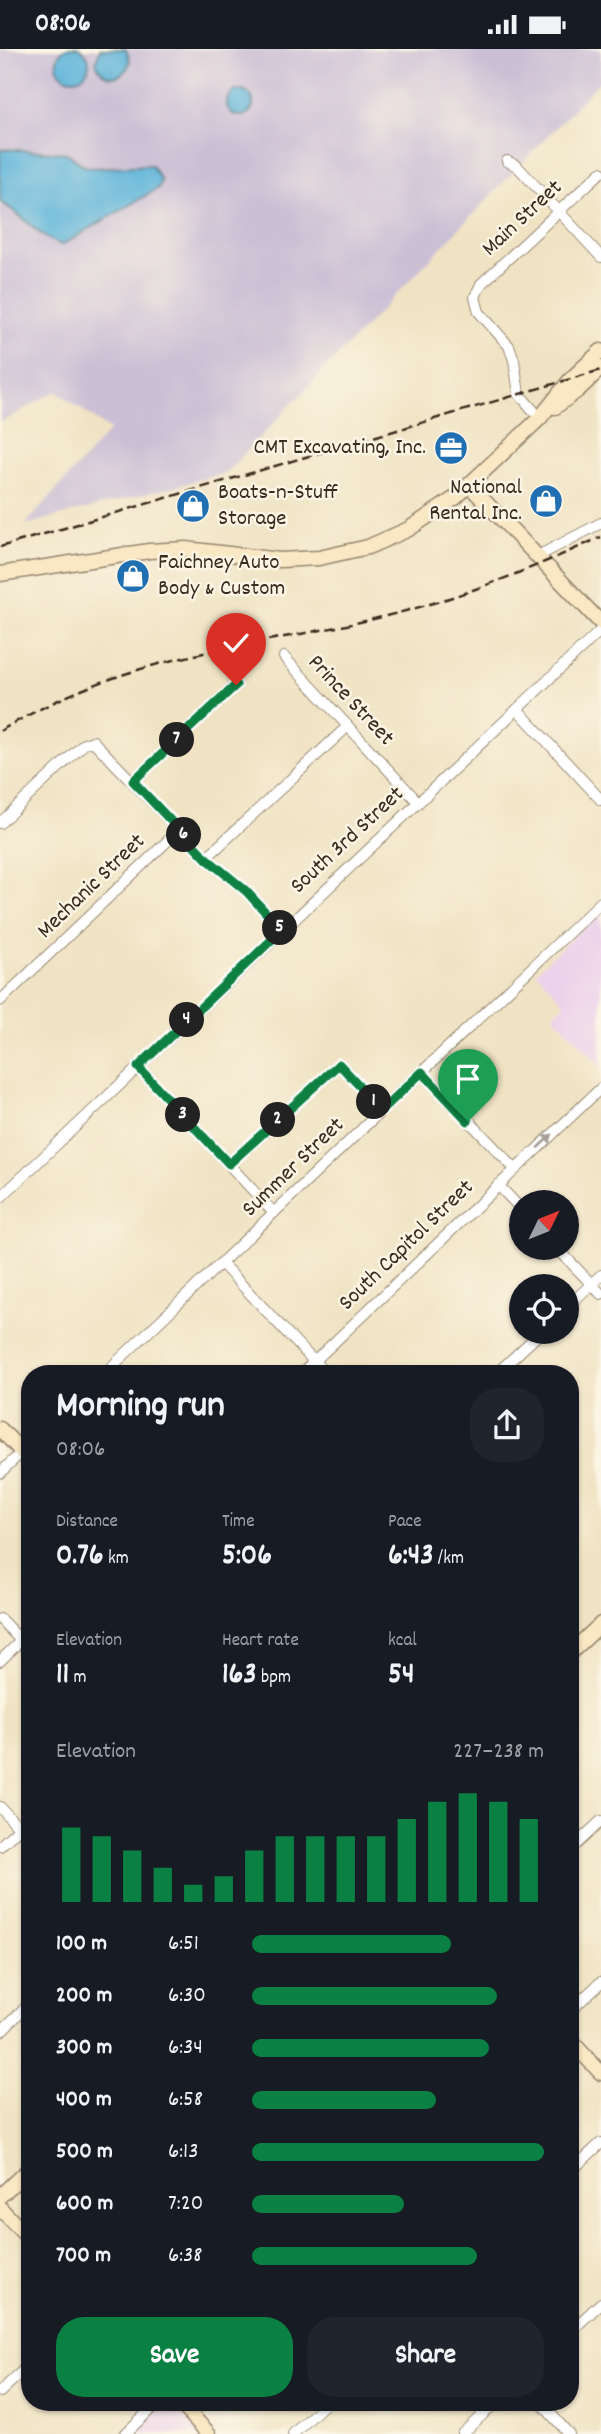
<!DOCTYPE html>
<meta charset="utf-8">
<style>
:root{--surface:#171b24;--page:#20242c;--text:#f1f3f6;--muted:#9ea1a6;--accent:#0b8043}
body{margin:0;font-family:Dekko,sans-serif;background:var(--page);color:var(--text);height:100vh;display:flex;flex-direction:column;font-size:26px;white-space:nowrap}
*{box-sizing:border-box;margin:0}
p{font-size:23px;color:var(--muted)}
.icon{flex:none;width:38px;height:38px;fill:none;stroke:currentColor;stroke-width:2;stroke-linecap:round;stroke-linejoin:round}
.map{position:relative;flex:1;overflow:hidden}
.details{position:absolute;left:21px;top:1316px;width:558px;height:1046px;display:flex;flex-direction:column;background:var(--surface);border-radius:28px;box-shadow:0 2px 5px #0004}
.details>*{flex:none}
.needle{width:46px;rotate:47deg}
.fabs{position:absolute;left:509px;top:1141px;display:grid;gap:14px}
.fabs a{display:grid;place-items:center;width:70px;height:70px;border-radius:50%;background:var(--surface);box-shadow:0 2px 5px #0004;font-size:35px}
.pin{position:absolute;display:grid;place-items:center;width:60px;height:60px;color:#fff;margin:-72px -30px;border-radius:50% 50% 50% 0;rotate:-45deg;box-shadow:0 0 7px #0007}
.pin .icon{rotate:45deg}
.km{position:absolute;width:35px;height:35px;margin:-18px;border-radius:50%;background:#222;color:#fff;font-size:19px;line-height:35px;text-align:center}
.round{display:grid;place-items:center;flex:none;width:74px;height:74px;border-radius:28px;background:var(--page)}
.head{display:flex;align-items:center;justify-content:space-between;height:119px;padding:0 35px}
h1{font-size:38px;font-weight:700;line-height:52px}
.figures{display:grid;grid-template-columns:repeat(3,1fr);gap:10px;height:119px;padding:7px 35px}
.figures div{display:grid;align-content:center}
.figures b{font-size:30px;font-weight:700}
.figures small{font-size:19px;font-weight:400}
.figures p{font-size:19px}
.chart{height:196px;padding:14px 35px}
.chart p{display:flex;justify-content:space-between}
.chart svg{width:100%;height:126px;margin-top:7px;stroke:var(--accent);stroke-width:6}
.cta{display:flex;gap:14px;margin-top:auto;padding:14px 35px}
.cta a{flex:1;height:80px;border-radius:28px;background:var(--accent);color:#fff;font-size:28px;font-weight:700;line-height:80px;text-align:center}
.cta a+a{background:var(--page);color:var(--text)}
ul{padding:0 35px;list-style:none;font-size:23px}
li{display:grid;grid-template-columns:112px 84px 1fr;align-items:center;height:52px}
li i{height:18px;border-radius:9px;background:var(--accent)}
.status{display:flex;justify-content:space-between;align-items:center;height:49px;padding:0 35px;background:var(--surface);direction:ltr}
.status svg{height:19px;fill:currentColor}
.map>svg:first-child{display:block}
.built{fill:#ebd1eb}
.industrial{fill:#cbbfd5}
.water{fill:#5db4da;stroke:#4c6f7c;stroke-width:2}
.lines{fill:none;stroke-linecap:round;stroke-linejoin:round}
.street-casing{stroke:#968670;stroke-width:12}
.secondary-casing{stroke:#968670;stroke-width:17}
.street{stroke:#fff;stroke-width:10}
.secondary{stroke:#fae7c3;stroke-width:14}
.rail{stroke:#3b2a1e;stroke-width:2.5;stroke-dasharray:10 5;stroke-linecap:butt}
.oneway{fill:#a79f9a}
.route-casing{stroke:#fff;stroke-width:14}
.route{stroke:#0b8043;stroke-width:9}
.labels{text-anchor:middle;dominant-baseline:central;stroke-width:5;stroke-linejoin:round;paint-order:stroke}
.street-label{font-size:23px;fill:#3b2a1e;stroke:#fcf5e5}
.poi-label{font-size:23px;fill:#3b2a1e;stroke:#fcf5e5;text-anchor:end}
</style>
<div class="status"><b>08:06</b><svg viewBox="0 0 49 12"><path d="M0 12V9h3v3zM5 12V6h3v6zM10 12V3h3v9zM15 12V0h3v12zM26 1h20v11H26zM47 4h2v5h-2z"/></svg></div>
<div class="map">
<svg width="601" height="2385" viewBox="0 0 601 2385">
<rect width="100%" height="100%" fill="#fcf5e5"/>
<filter id="ink" filterUnits="userSpaceOnUse"><feTurbulence type="fractalNoise" baseFrequency=".0143" numOctaves="2"/><feDisplacementMap in="SourceGraphic" scale="14" xChannelSelector="R" yChannelSelector="G"/><feConvolveMatrix kernelMatrix="1 2 1 2 8 2 1 2 1" color-interpolation-filters="sRGB"/></filter>
<filter id="wash" filterUnits="userSpaceOnUse"><feTurbulence type="fractalNoise" baseFrequency=".00686" numOctaves="4" result="noise"/><feDisplacementMap in="SourceGraphic" scale="28" xChannelSelector="R" yChannelSelector="G"/><feGaussianBlur stdDeviation="1.57" result="paint"/><feColorMatrix in="noise" values="0 0 0 0 0 0 0 0 0 0 0 0 0 0 0 0 0 1.4 0 .05"/><feComposite in="paint" operator="in"/></filter>
<g filter="url(#wash)">
<rect width="100%" height="100%" fill="#f0e3c3"/>
<path class="built" d="M601,861V1017L553,966L565,954L536,923Z
M164,2354H172L202,2385H131Z"/>
<path class="industrial" d="M0,0H601V31L226,424L25,476L110,381L56,342L0,374Z"/>
<path class="water" d="M57 14a16 16 0 1 1 32 0a16 16 0 1 1-32 0Z
M100,0H126L130,12C125,32 102,33 96,13Z
M227 54a13 13 0 1 1 26 0a13 13 0 1 1-26 0Z
M0,100L67,104L84,117L95,119L151,116L161,131L158,139L62,196C36,188 24,165 0,153Z"/>
</g>
<g filter="url(#ink)">
<g class="lines">
<g class="street-casing">
<path id="street" d="M507,112L517,117L601,208
M540,369L519,345L514,311L509,297L479,263L475,248L481,235L601,123
M538,507L601,474
M284,608L418,753
M517,660L601,751
M133,732L236,636
M0,774L84,695L93,692L206,809L246,842L282,881
M206,809L347,678
M0,952L179,781
M138,1018L274,1164
M422,1023L515,1120
M229,1115L339,1015L382,1061
M498,1136L522,1161
M0,1149L601,581
M557,1199L601,1245
M221,1214L326,1325
M567,1258L601,1226
M104,1325L601,853
M301,1325L601,1039
M496,1325L541,1283
M0,1424L30,1395
M0,1570L30,1601
M0,1612L30,1583
M0,1758L30,1790
M0,1797L30,1769
M570,1801L601,1772
M570,1962L601,1933
M0,1983L30,1954
M570,2123L601,2094
M570,2283L601,2254
M0,2343L30,2315
M541,2354L569,2385
M125,2385L157,2354
M293,2385L326,2354
M462,2385L495,2354"/>
</g>
<g class="secondary-casing">
<path id="secondary" d="M555,358L578,341L601,319
M469,436L601,574
M0,525L149,502L186,500L280,511L299,510L319,509L368,498L409,480L455,449L540,369L571,330L601,302
M0,1380L30,1411
M570,1604L601,1575
M570,1991L601,2024
M0,2147L30,2119
M0,2159L30,2191
M180,2354L209,2385"/>
</g>
<use href="#street" class="street"/>
<use href="#secondary" class="secondary"/>
<path class="rail" d="M0,498L601,321
M0,682C37,660 75,642 116,628C203,598 297,589 386,567C460,549 532,520 601,488"/>
</g>
<defs><path id="oneway-solid" d="M-6-.8H1V-3.2L6.5 0L1 3.2V.8H-6Z" transform="scale(1.75)"/></defs>
<use class="oneway" href="#oneway-solid" transform="translate(545 1092) rotate(-43)"/>
</g>
<g class="lines" filter="url(#ink)">
<g class="route-casing">
<path id="route" d="M236,636L133,732L206,809L246,842L282,881L138,1018L229,1115L339,1015L382,1061L422,1023L468,1072"/>
</g>
<use href="#route" class="route"/>
</g>
<defs>
<g id="office-disc" transform="scale(1.75)"><circle r="9.5" fill="#1f6fb2" stroke="#fcf5e5"/><path d="M-6-3h4V-5.5h4V-3h4V5H-6ZM-1-4.5V-3h2v-1.5ZM-6 0V1H6V0Z" fill="#fff"/></g>
<g id="shop-disc" transform="scale(1.75)"><circle r="9.5" fill="#1f6fb2" stroke="#fcf5e5"/><path d="M-5-2.5h2.3a2.7 3.5 0 0 1 5.4 0H5L5.5 6h-11ZM-1.5-2.5h3a1.5 2.3 0 0 0-3 0Z" fill="#fff"/></g>
</defs>
<g fill-rule="evenodd">
<use href="#office-disc" x="451" y="399"/>
<use href="#shop-disc" x="546" y="452"/>
<use href="#shop-disc" x="193" y="457"/>
<use href="#shop-disc" x="133" y="527"/>
</g>
<g class="labels">
<g class="street-label">
<text transform="translate(523 170) rotate(-43)">Main Street</text>
<text transform="translate(350 652) rotate(47)">Prince Street</text>
<text transform="translate(348 792) rotate(-43)">South 3rd Street</text>
<text transform="translate(92 838) rotate(-44)">Mechanic Street</text>
<text transform="translate(294 1119) rotate(-44)">Summer Street</text>
<text transform="translate(407 1197) rotate(-44)">South Capitol Street</text>
</g>
<g class="poi-label">
<text x="426" y="399">CMT Excavating, Inc.</text>
<text x="522" y="439">National<tspan x="522" dy="26">Rental Inc.</tspan></text>
<text x="218" y="444" text-anchor="start">Boats-n-Stuff<tspan x="218" dy="26">Storage</tspan></text>
<text x="158" y="514" text-anchor="start">Faichney Auto<tspan x="158" dy="26">Body &amp; Custom</tspan></text>
</g>
</g>
</svg>
<div class="fabs">
<a><svg class="needle" viewBox="-14 -14 28 28"><path d="M0-13l5 13h-10z" fill="#e53935"/><path d="M0 13l5-13h-10z" fill="#9ea1a6"/></svg></a>
<a><svg class="icon" aria-label="locate" viewBox="0 0 24 24"><circle cx="12" cy="12" r="6"/><path d="M12 2v4M12 18v4M2 12h4M18 12h4"/></svg></a>
</div>
<div class="pin" style="left:468px;top:1072px;background:#1e9e55"><svg class="icon" aria-label="arrive" viewBox="0 0 24 24"><path d="M6 21V4h12l-3 4 3 4H6"/></svg></div>
<div class="pin" style="left:236px;top:636px;background:#d93025"><svg class="icon" aria-label="check" viewBox="0 0 24 24"><path d="M5 12l5 5 9-10"/></svg></div>
<b class="km" style="left:374px;top:1053px">1</b>
<b class="km" style="left:278px;top:1071px">2</b>
<b class="km" style="left:183px;top:1066px">3</b>
<b class="km" style="left:187px;top:971px">4</b>
<b class="km" style="left:280px;top:879px">5</b>
<b class="km" style="left:184px;top:786px">6</b>
<b class="km" style="left:177px;top:691px">7</b>
<section class="details">
<div class="head"><div><h1>Morning run</h1><p>08:06</p></div><a class="round"><svg class="icon" aria-label="share" viewBox="0 0 24 24"><path d="M12 15V3M7 8l5-5 5 5M5 13v7h14v-7"/></svg></a></div>
<div class="figures">
<div><p>Distance</p><b>0.76<small> km</small></b></div>
<div><p>Time</p><b>5:06</b></div>
<div><p>Pace</p><b>6:43<small> /km</small></b></div>
</div>
<div class="figures">
<div><p>Elevation</p><b>11<small> m</small></b></div>
<div><p>Heart rate</p><b>163<small> bpm</small></b></div>
<div><p>kcal</p><b>54</b></div>
</div>
<div class="chart"><p><span>Elevation</span>227–238 m</p>
<svg viewBox="0 0 160 44" preserveAspectRatio="none"><path d="M5 44V18M15 44V21M25 44V26M35 44V32M45 44V38M55 44V35M65 44V26M75 44V21M85 44V21M95 44V21M105 44V21M115 44V15M125 44V9M135 44V6M145 44V9M155 44V15"/></svg>
</div>
<ul>
<li><b>100 m</b>6:51<i style="width:68%"></i></li>
<li><b>200 m</b>6:30<i style="width:84%"></i></li>
<li><b>300 m</b>6:34<i style="width:81%"></i></li>
<li><b>400 m</b>6:58<i style="width:63%"></i></li>
<li><b>500 m</b>6:13<i style="width:100%"></i></li>
<li><b>600 m</b>7:20<i style="width:52%"></i></li>
<li><b>700 m</b>6:38<i style="width:77%"></i></li>
</ul>
<div class="cta"><a>Save</a><a>Share</a></div>
</section>
</div>
